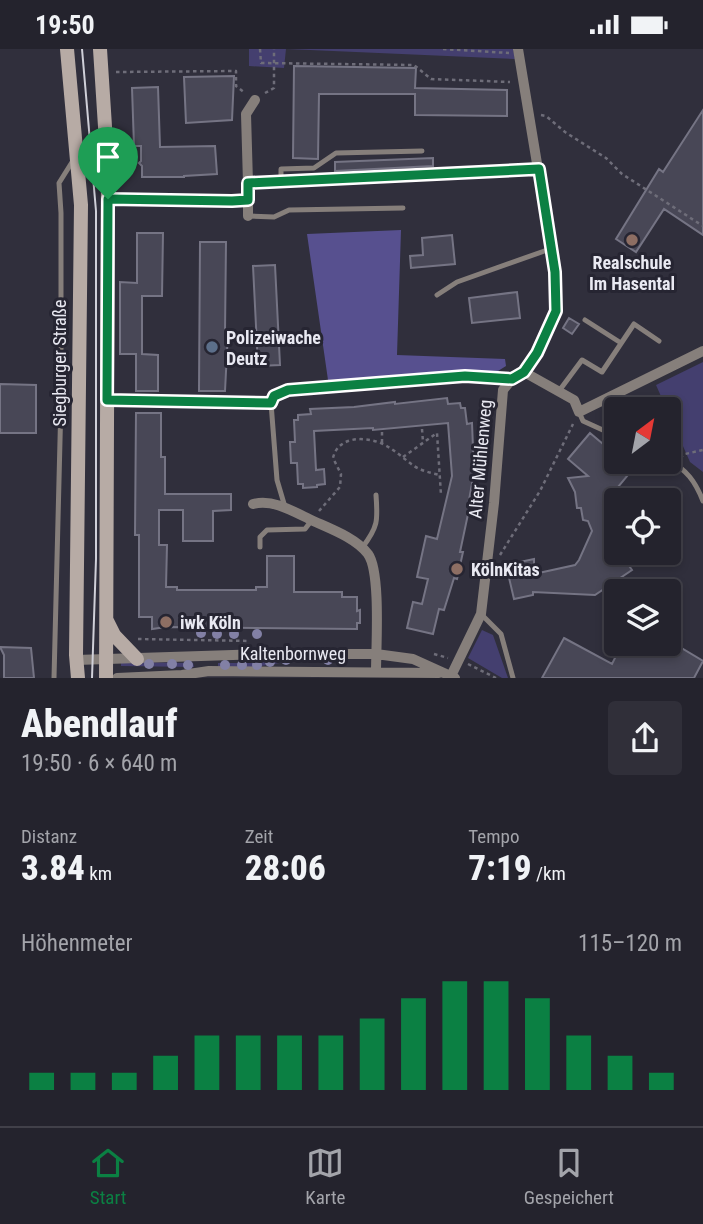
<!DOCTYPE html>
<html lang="de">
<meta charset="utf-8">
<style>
:root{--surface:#24232d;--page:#302f39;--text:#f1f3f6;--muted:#a3a4aa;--line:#414049;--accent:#0b8043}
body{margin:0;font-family:"Roboto Condensed",sans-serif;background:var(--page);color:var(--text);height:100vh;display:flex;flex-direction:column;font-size:26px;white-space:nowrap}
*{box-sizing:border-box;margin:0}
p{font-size:23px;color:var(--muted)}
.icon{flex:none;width:38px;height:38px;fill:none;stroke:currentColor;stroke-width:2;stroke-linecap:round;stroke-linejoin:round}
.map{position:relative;height:629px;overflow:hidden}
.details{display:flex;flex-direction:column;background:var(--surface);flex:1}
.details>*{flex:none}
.needle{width:46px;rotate:32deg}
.fabs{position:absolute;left:604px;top:348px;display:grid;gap:14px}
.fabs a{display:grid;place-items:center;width:77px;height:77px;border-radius:7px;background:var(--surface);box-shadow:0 4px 10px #0003,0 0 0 2px var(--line);font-size:35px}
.pin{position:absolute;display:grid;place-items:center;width:60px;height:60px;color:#fff;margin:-72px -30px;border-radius:50% 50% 50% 0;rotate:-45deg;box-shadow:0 0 7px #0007}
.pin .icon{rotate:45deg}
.round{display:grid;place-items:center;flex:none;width:74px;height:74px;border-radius:7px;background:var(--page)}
.overview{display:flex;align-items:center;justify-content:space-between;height:119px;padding:0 21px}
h1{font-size:38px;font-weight:800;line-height:52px}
.stats{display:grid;grid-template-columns:repeat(3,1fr);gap:10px;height:119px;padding:7px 21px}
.stats div{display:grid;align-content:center}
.stats b{font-size:35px;font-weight:800}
.stats small{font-size:19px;font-weight:400}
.stats p{font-size:19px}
.chart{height:196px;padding:14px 21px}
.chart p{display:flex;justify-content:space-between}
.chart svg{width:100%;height:126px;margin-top:7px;stroke:var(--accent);stroke-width:6}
.status{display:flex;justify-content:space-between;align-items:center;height:49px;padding:0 35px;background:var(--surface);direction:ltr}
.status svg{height:19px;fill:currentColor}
.tab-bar{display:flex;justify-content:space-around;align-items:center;height:98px;border-top:2px solid var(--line);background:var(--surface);font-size:19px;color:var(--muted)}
.tab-bar a{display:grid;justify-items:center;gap:4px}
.tab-bar .active{color:var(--accent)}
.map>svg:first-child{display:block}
.green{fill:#443f6f}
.forest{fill:#57508f}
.building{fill:#484756;stroke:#757484;stroke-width:2}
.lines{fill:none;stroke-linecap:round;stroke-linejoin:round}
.path{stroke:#6e6d79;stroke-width:2.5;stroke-dasharray:3.5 3.5;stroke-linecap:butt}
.lane{stroke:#867f7b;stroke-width:5}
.street{stroke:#867f7b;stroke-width:10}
.secondary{stroke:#b7aba5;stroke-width:14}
.tram{stroke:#d0d0d9;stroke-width:2}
.tree{fill:#8280a5}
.route-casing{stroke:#fff;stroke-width:14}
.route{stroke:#0b8043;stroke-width:9}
.education-dot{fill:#8d6e63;stroke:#262532;stroke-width:2.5}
.service-dot{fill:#5c6f8a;stroke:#262532;stroke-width:2.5}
.labels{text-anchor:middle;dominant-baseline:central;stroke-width:6;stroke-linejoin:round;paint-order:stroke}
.poi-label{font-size:18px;font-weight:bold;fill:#e9e9f2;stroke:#262532;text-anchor:start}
.street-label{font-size:18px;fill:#e9e9f2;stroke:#262532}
</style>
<div class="status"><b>19:50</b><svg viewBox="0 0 49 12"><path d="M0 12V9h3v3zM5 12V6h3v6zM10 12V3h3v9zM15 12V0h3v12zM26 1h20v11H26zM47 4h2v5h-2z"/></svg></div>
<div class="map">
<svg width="703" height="629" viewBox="0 0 703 629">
<rect width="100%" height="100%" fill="#302f3c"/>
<path class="green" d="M249,0H286L284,19L249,17Z
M287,0H513L515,10Z
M703,313V423L690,413L656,336Z
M482,581L493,586L508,629H502L468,609Z
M282,609H347V613L292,612L255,618H218V614H253Z
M121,613L193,614L194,618L121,617Z"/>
<path class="forest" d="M401,181L397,306L505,310L506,317L498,322L328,331L307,185Z"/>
<path class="building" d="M294,17L416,19L415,39L507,41V67L415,66V45H319L318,110L293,109Z
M234,27L232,71L186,74L184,28Z
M158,38L160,98L215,97L217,125L184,127V128H142V117L139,114L141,112V97H134L132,39Z
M703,61V186L664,160L636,203L616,190L659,120L663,123Z
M433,109V117L335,122V113Z
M137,184H163L162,247H142V305L158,306V342H136V305H120V233L137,234Z
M452,186L455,215L411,219L410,207L423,206L422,189Z
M200,193H226L225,283H228L225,342H199Z
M275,216L280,316L258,317L253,217Z
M517,243L520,269L472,274L469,249Z
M569,269L579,275L572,285L563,279Z
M0,335L36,336V384H0Z
M447,349L448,355L460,354L461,359H465L467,375L472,374L474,424L469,451H471L460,503H463L457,530L454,529L444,561L439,560L433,585L407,579L413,553L422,555L428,530L417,528L426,487L437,490L452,427L448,374L373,381V379L314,382L316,421L324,420L325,435L317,436V438L303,439V435H298L297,414H291L290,393H295L294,371H298V366L311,365L310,360L354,358L395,353V355Z
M136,364H161V408H165V445H231V461L213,462V492H183V461H159V496H167L166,538H177V541H256V538H267V507H294V543H342V548H357V562L360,561V574H357V580L166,578L152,580V568H139V486H135Z
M590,384L616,406V413H624L633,420L603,456L616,480V504H620L632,521L595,546L533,543V546L514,550L506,516L534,510V525L575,516L579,511L592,482L588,472L583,471L581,459H577L575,443L568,429L588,427L568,410Z
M564,589L612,615L622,595H668V591L703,612L694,629H542Z
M0,598L31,599L34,629H4V606Z"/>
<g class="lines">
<path class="path" d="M260,0L261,14L414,16L431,30L510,33
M443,0L509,4
M116,23L236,22V37L245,44
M265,44L274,39V0
M541,66L546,67L565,83L606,109L622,125L703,177
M121,351L261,354
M422,380L423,393
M382,383V395
M403,408L437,384L441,446
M680,409L685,405L703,401
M319,462L340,438L341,425L333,409C338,387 365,387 383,395C395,401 404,410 414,417C422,422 431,424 440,426
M500,506L540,442L573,375
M138,590L250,592
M434,605L448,609
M468,615L496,629"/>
<path class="lane" d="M281,133V120L314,119L336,104L422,102
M108,150L181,152L248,151
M248,167L274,168L289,161L403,159
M437,246L457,233L550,200
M585,271L621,294
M559,342L582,311L602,323L634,275L659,292
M579,363L583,372L616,387
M668,411C687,421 695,432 703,452
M285,458L277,431L271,354L274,347L280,343L425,329L465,327L512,330
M260,498V488L267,481L305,480L312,471
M362,499C378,478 378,472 376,446
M481,565L501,585L513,629
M54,629L61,352V164L59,134L74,110"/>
<path class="street" d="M255,51L246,65L248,134L539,120
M248,167V134
M524,323L574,351L579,363L703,302
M253,455C272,450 291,461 309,470C328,479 355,488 368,505C381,523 376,598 376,623
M76,611L265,605H376L413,610L455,629
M451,627L481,565L494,454L503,341L512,330L524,323L537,304L556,262L555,223L518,0
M117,629L182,626L209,622L439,624"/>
<path class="secondary" d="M67,0L81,156L76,606L78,629
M100,0L108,124L106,629
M107,572L114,586L137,610"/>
<path class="tram" d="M82,0L96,162V510L92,629"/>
</g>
<g class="tree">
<circle cx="201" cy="584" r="5"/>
<circle cx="217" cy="585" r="5"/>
<circle cx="234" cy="585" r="5"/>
<circle cx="257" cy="585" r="5"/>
<circle cx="286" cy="611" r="5"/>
<circle cx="328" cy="611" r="5"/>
<circle cx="342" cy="611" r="5"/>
<circle cx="270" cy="613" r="5"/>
<circle cx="149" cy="615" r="5"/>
<circle cx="172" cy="615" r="5"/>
<circle cx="188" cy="616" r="5"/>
<circle cx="225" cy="616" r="5"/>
<circle cx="242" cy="616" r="5"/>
<circle cx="257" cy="616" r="5"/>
</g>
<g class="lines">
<g class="route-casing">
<path id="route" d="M539,120L555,223L556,262L537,304L524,323L512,330L465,327L288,341L274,347L271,354L107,351L108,150L232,152L248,151V134Z"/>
</g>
<use href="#route" class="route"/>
</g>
<g class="education-dot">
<circle cx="632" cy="191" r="7"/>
<circle cx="457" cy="520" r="7"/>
<circle cx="166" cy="573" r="7"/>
</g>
<circle class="service-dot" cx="212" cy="298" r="7"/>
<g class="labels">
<g class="poi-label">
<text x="632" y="213" text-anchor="middle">Realschule<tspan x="632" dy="21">Im Hasental</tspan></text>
<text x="226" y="288">Polizeiwache<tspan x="226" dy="21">Deutz</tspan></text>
<text x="471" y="520">KölnKitas</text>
<text x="180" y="573">iwk Köln</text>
</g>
<g class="street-label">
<text transform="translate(59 314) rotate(-90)">Siegburger Straße</text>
<text transform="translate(480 410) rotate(-85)">Alter Mühlenweg</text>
<text x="293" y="604">Kaltenbornweg</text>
</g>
</g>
</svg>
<div class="fabs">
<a><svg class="needle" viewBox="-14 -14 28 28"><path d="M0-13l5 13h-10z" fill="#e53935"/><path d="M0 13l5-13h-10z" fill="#a3a4aa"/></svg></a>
<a><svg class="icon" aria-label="locate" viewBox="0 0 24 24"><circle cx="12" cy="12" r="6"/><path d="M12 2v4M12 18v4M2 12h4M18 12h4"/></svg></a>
<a><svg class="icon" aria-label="layers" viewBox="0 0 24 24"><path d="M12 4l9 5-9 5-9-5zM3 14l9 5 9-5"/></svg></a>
</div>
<div class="pin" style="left:108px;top:150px;background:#1e9e55"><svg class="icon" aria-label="arrive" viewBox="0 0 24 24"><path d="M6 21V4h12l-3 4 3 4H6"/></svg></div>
</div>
<section class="details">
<div class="overview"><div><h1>Abendlauf</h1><p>19:50 · 6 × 640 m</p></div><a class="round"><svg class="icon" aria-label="share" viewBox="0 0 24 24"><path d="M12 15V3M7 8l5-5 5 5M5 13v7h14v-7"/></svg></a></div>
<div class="stats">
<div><p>Distanz</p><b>3.84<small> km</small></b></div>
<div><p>Zeit</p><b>28:06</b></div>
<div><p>Tempo</p><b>7:19<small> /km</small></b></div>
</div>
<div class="chart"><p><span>Höhenmeter</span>115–120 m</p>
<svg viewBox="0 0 160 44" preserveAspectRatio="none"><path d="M5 44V38M15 44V38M25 44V38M35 44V32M45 44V25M55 44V25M65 44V25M75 44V25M85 44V19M95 44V12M105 44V6M115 44V6M125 44V12M135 44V25M145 44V32M155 44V38"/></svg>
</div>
</section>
<nav class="tab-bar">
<a class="active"><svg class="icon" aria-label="home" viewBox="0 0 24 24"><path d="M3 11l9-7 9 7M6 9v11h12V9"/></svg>Start</a>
<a><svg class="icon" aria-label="map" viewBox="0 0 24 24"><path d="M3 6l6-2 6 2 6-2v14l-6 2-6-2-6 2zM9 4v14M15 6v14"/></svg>Karte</a>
<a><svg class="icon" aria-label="saved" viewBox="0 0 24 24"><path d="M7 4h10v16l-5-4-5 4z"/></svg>Gespeichert</a>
</nav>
